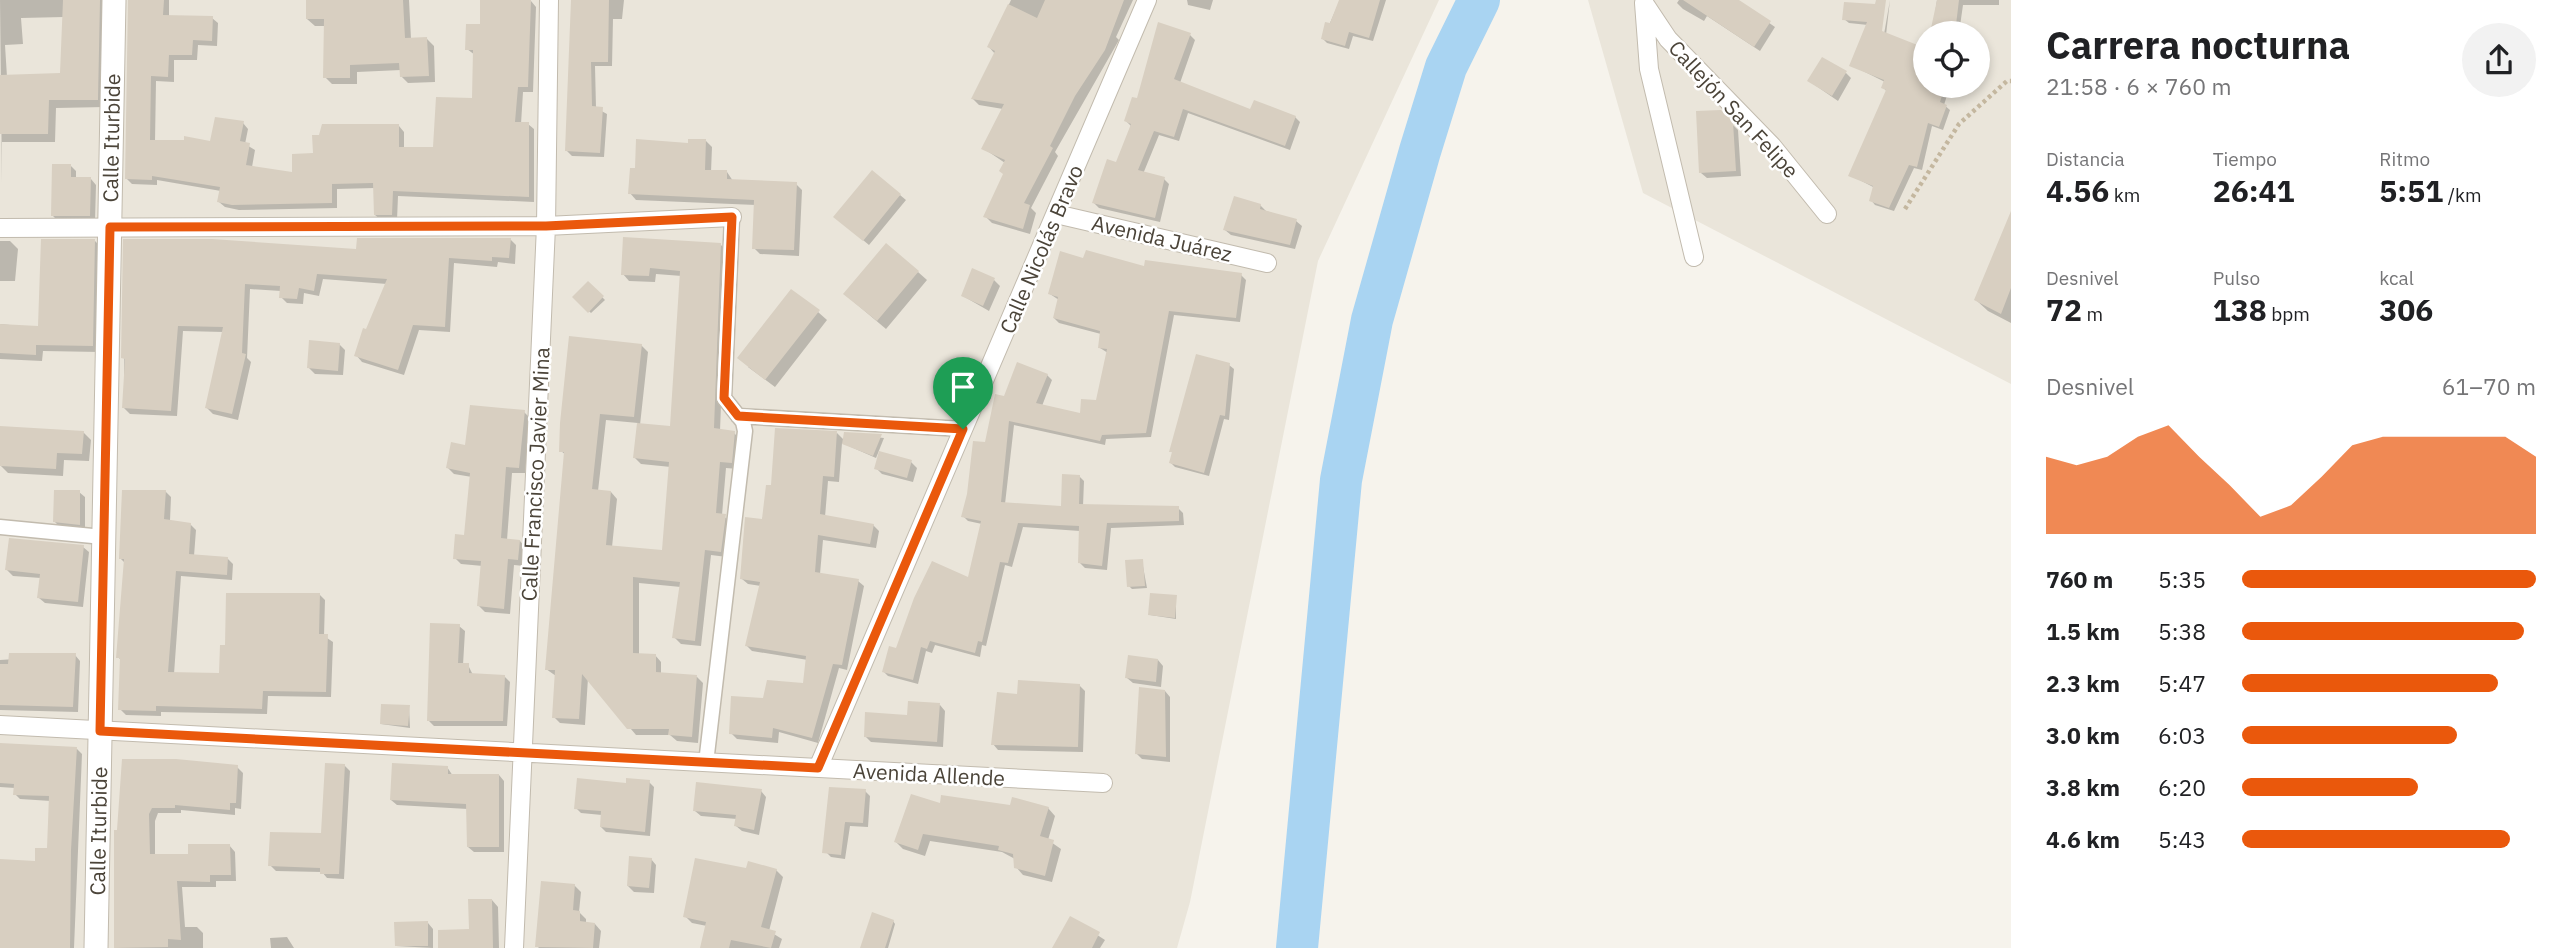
<!DOCTYPE html>
<html lang="es">
<meta charset="utf-8">
<style>
:root{--surface:#fff;--page:#f2f2f2;--text:#202124;--muted:#757577;--accent:#ea580c}
body{margin:0;font-family:"IBM Plex Sans",sans-serif;background:var(--page);color:var(--text);height:100vh;display:flex;flex-direction:column;font-size:26px;white-space:nowrap}
*{box-sizing:border-box;margin:0}
p{font-size:23px;color:var(--muted)}
.icon{flex:none;width:38px;height:38px;fill:none;stroke:currentColor;stroke-width:2;stroke-linecap:round;stroke-linejoin:round}
.map{position:relative;flex:1;overflow:hidden}
.details{display:flex;flex-direction:column;background:var(--surface);width:560px}
.details>*{flex:none}
.tools{position:absolute;left:1913px;top:21px;display:grid;gap:14px}
.tools a{display:grid;place-items:center;width:77px;height:77px;border-radius:50%;background:var(--surface);box-shadow:0 4px 10px #0003;font-size:35px}
.pin{position:absolute;display:grid;place-items:center;width:60px;height:60px;color:#fff;margin:-72px -30px;border-radius:50% 50% 50% 0;rotate:-45deg;box-shadow:0 0 7px #0007}
.pin .icon{rotate:45deg}
.round{display:grid;place-items:center;flex:none;width:74px;height:74px;border-radius:37px;background:var(--page)}
.headline{display:flex;align-items:center;justify-content:space-between;height:119px;padding:0 35px}
h1{font-size:38px;font-weight:800;line-height:52px}
.figures{display:grid;grid-template-columns:repeat(3,1fr);gap:10px;height:119px;padding:7px 35px}
.figures div{display:grid;align-content:center}
.figures b{font-size:30px;font-weight:800}
.figures small{font-size:19px;font-weight:400}
.figures p{font-size:19px}
.chart{height:196px;padding:14px 35px}
.chart p{display:flex;justify-content:space-between}
.chart svg{width:100%;height:126px;margin-top:7px;fill:var(--accent);opacity:.7}
ul{padding:0 35px;list-style:none;font-size:23px}
li{display:grid;grid-template-columns:112px 84px 1fr;align-items:center;height:52px}
li i{height:18px;border-radius:9px;background:var(--accent)}
main{display:flex;flex:1;min-height:0}
.map>svg:first-child{display:block}
.residential{fill:#eae5da;fill-rule:evenodd}
.shadow{fill:#0003;fill-rule:evenodd}
.lines{fill:none;stroke-linecap:round;stroke-linejoin:round}
.river{stroke:#a9d4f2;stroke-width:42}
.building{fill:#d8cfc1}
.pedestrian-casing{stroke:#c2bbae;stroke-width:17}
.minor-casing{stroke:#c2bbae;stroke-width:20}
.tertiary-casing{stroke:#c2bbae;stroke-width:25}
.path{stroke:#c4b79f;stroke-width:4.5;stroke-dasharray:3.5 3.5;stroke-linecap:butt}
.pedestrian{stroke:#fff;stroke-width:14}
.minor{stroke:#fff;stroke-width:18}
.tertiary{stroke:#fff;stroke-width:23}
.route-casing{stroke:#fff;stroke-width:14}
.route{stroke:#ea580c;stroke-width:9}
.labels{text-anchor:middle;dominant-baseline:central;stroke-width:5;stroke-linejoin:round;paint-order:stroke}
.street-label{font-size:21px;fill:#4b4439;stroke:#fff}
</style>
<main>
<div class="map">
<svg width="2011" height="948" viewBox="0 0 2011 948">
<rect width="100%" height="100%" fill="#f6f3ec"/>
<path class="residential" d="M0,0H1439L1318,261L1190,902L1177,948H0Z
M1588,0H2011V384L1643,193ZM1925,33H1978V86H1925Z"/>
<path class="shadow" d="M0,0H111L105,107L56,108L55,142H2V184ZM64,17L62,74L7,77L5,45L23,44L21,18Z
M130,0H169V17L212,18L218,23L217,46L198,45L197,60H174V82L156,81L155,142L212,143L243,123L248,129L245,144L255,150L252,167L294,174L314,155L399,126L404,132V149H435L474,100L475,55L467,49L482,26L531,1L536,7L533,92H523L521,124H528L534,129V202L398,196L397,220H381L375,215V188L337,189V208L239,210L225,207L219,202L221,191L157,180V185L132,184L126,178Z
M293,0H409L411,39H427L434,46L435,82L408,83L401,76V70L357,72V84H332L325,77V26H315L307,19V0Z
M573,0H624L622,19H613L612,66H595L596,108L607,114L604,157L572,156L567,151Z
M1011,0H1133L1116,37L1119,40L1055,152L1058,156L1031,208L1036,213L1030,234L992,223L986,217L1005,175V163L983,148L1003,109L979,105L973,99L995,54L989,47Z
M1187,0H1213L1210,10L1188,5Z
M1340,0H1386L1373,41L1353,36L1349,49L1327,43L1323,39Z
M1679,0H1736L1775,27L1760,51L1707,16L1704,21L1683,9L1677,3Z
M1878,0H1884L1880,40H1883L1890,0L1886,35L1921,49L1925,40V86H1950L1944,105L1950,110L1943,130L1932,126L1922,170L1914,168L1894,211L1875,205L1871,200L1875,188L1850,175L1887,92L1883,87L1885,82L1851,65L1868,25L1849,23L1844,19L1876,6Z
M1937,0H1999V5H1963L1959,33H1932Z
M1190,35L1195,40L1180,83L1251,111L1295,117L1300,122L1290,150L1188,113L1179,141L1159,135L1143,174L1164,179L1169,184L1160,222L1099,208L1094,203L1117,164L1132,127L1126,121Z
M1846,73L1851,78L1838,101L1809,81Z
M1720,112L1738,130L1741,176L1707,178L1701,173Z
M706,141L712,147L711,172H727L733,181L796,184L802,190L799,256L760,254L754,248L756,205L636,200L630,193L689,145Z
M70,165L76,171V178L91,179L96,185L95,221H58L53,216Z
M900,195L906,200L869,245L841,222Z
M1260,205L1266,211L1296,221L1302,226L1295,249L1231,235L1225,230Z
M2011,213V323L1988,311L1976,300Z
M510,239L516,245L515,264L498,262L497,267L454,263L450,332L419,330L404,375L362,362L356,355L387,284L323,279L319,296L304,293L303,304L287,303L281,297V291L250,289L247,358L251,362L238,420L213,414L207,408L224,332L183,331L177,416L130,414L124,408L125,241L358,251Z
M0,241H10L18,249L15,281H0Z
M95,241L102,248L100,352L43,351L42,361L0,359V324L40,328Z
M720,244L727,251L720,431L734,433L741,440L738,469L726,468L722,515L731,522L727,557L711,555L701,646L681,644L674,637L681,587L639,583V655H655L661,662V674L697,677L703,683L698,743L677,741L670,735H636L588,678L585,725L560,723L554,717L556,676L546,669L566,455L561,451L641,345L648,352L640,425L671,428L682,276L656,274L655,282L629,281L623,274ZM606,420L638,423L635,458L641,464L671,467L663,552L612,547L617,499L611,492L598,491Z
M1085,260L1145,268L1241,275L1246,280L1240,322L1174,315L1151,437L1106,439L1105,445L1014,425L1005,504L1062,508L1079,476L1084,481L1083,506L1178,508L1183,513L1184,525L1111,528L1107,570L1085,568L1080,563V531L1023,527L1012,567L1005,565L986,646L982,645L980,657L935,645L932,653L926,651L918,684L888,676L883,671L897,650L969,579L982,524L968,521L963,516L1005,398L1047,375L1052,380L1042,406L1082,415L1097,402L1108,353L1100,348L1101,334L1059,323L1054,318L1059,300L1050,294Z
M918,272L927,280L886,329L854,302Z
M994,280L1000,286L989,311L963,296Z
M588,283L605,300L591,313L574,297Z
M818,312L827,320L775,387L748,367Z
M339,344L345,350L343,375L315,374L309,368Z
M1229,365L1234,369L1229,420L1224,419L1209,476L1175,467L1171,463L1173,454L1171,451Z
M524,412L530,418L525,473H512L507,540L520,541L526,548L524,566L514,565L510,614L485,612L479,606L483,566L461,564L455,558L465,536L472,477L454,474L448,468L467,447Z
M0,427L83,432L91,440L89,461L64,460L63,476L8,473L0,465Z
M837,433L844,440L845,434L884,438L876,458L842,443L839,482L828,481L825,517L873,525L879,531L876,548L823,540L820,574L858,581L864,586L847,670L839,668L818,743L779,732L778,743L737,739L731,733L765,699L805,685L808,660L752,651L747,646L761,586L748,584L742,579L773,487Z
M911,462L917,468L913,482L882,474L876,468Z
M165,491L171,497L170,521L190,524L196,530L194,556L227,558L233,564L232,580L181,576L174,674L220,675L227,647L319,594L325,600L324,636L333,642L331,697L268,696L267,714L161,712V716L126,715L120,709L122,661L118,657L125,563L120,558Z
M79,492L85,497V530L61,528L55,522Z
M83,547L89,552L83,607L45,603L39,598L41,578L13,576L7,570Z
M1142,561L1147,588L1132,589L1129,586Z
M1176,597V619L1150,615Z
M459,626L465,631L463,665H468L473,675L504,676L510,682L507,726H434L429,721Z
M75,655L80,661L78,712L0,710V660Z
M1158,660L1163,666L1161,687L1133,683L1127,678Z
M1079,685L1085,691L1083,752L998,750L993,744L1019,696Z
M1165,691L1170,697V762L1142,759L1136,753Z
M940,705L945,711L943,747L871,742L865,736Z
M409,707L410,728L381,724Z
M0,745L77,749L82,754L74,948H0V913L49,850L51,801L20,799L15,794V788L0,787Z
M123,761L237,767L243,773L241,809L235,808V815L181,810V813H158L155,821V856L189,855L229,845L235,852L236,881H216V887H182L185,927H197L203,933V948H114L116,832H118Z
M344,765L350,771L344,879L327,878L322,872L276,871L270,865L323,835Z
M447,767L453,776L499,775L504,781V852H474L468,847V809L397,805L391,800Z
M649,782L654,787L650,836L606,832L601,827L602,815L581,813L576,808L627,785Z
M761,791L766,797L759,835L742,831L736,826L737,819L701,816L695,811Z
M865,791L870,796L868,827L850,826L845,859L831,857L826,852Z
M941,806L1048,808L1055,816L1048,840L1061,849L1052,882L1023,875L1016,867L1015,859L1002,852L930,841L925,856L903,849L896,842Z
M651,859L656,865L654,893L634,892L628,886Z
M747,870H776L783,877L769,931L782,939L779,948H702L707,926L692,923L685,916Z
M574,885L581,892L579,912L586,919V924H595L601,931L599,948H539L537,946Z
M492,900L498,907L499,948H440L470,931Z
M1071,918L1105,940L1100,948H1054Z
M893,921L895,924L888,948H862Z
M428,923L433,929V948L396,946Z
M287,937L294,948H271L270,938Z"/>
<g class="lines">
<path class="river" d="M1297,948L1341,480L1372,320L1420,151L1446,67L1479,0"/>
</g>
<path class="building" d="M63,0H100L98,100H49L48,134H0V75L60,73Z
M128,0H164L163,15L213,16L212,41L193,40L192,55H169L168,77L151,76L150,140H184V136L210,141L215,117L244,121L240,141L250,143L246,165L292,172V154L313,153L312,135H319L322,124H399V147H433L436,97L472,98L473,50H465L466,24H480V0H531L528,87H518L515,122H529V197L393,191L392,215H374L373,183L332,184V203L232,205L217,202L220,187L152,176V180L125,179Z
M306,0H403L405,38L427,37L429,76L400,77L399,63L350,65V78H323L324,19H306Z
M571,0H609L608,62H591L592,106L603,107L600,153L565,151Z
M1045,0H1124L1105,50L1075,96L1050,146L1053,148L1024,203L1030,205L1023,229L983,217L1003,174L999,171L1005,160L981,149L1004,104L971,99L995,51L987,47L1008,4L1037,18Z
M1339,0H1380L1369,38L1349,32L1345,46L1321,39L1325,22L1330,23Z
M1683,0H1739L1771,21L1754,47Z
M1876,0H1886L1882,31L1925,48V86H1945L1940,102L1947,105L1939,127L1928,123L1917,167L1909,165L1889,208L1869,201L1873,186L1848,176L1886,90L1881,88L1884,80L1849,66L1867,22L1842,20L1844,2L1875,4Z
M1937,0H1959L1955,33H1930Z
M1158,22L1191,33L1174,79L1250,109L1254,100L1296,116L1285,146L1183,109L1174,137L1154,131L1138,170L1165,177L1155,218L1092,203L1107,159L1116,162L1131,124L1124,121L1132,97L1137,98Z
M1822,57L1847,71L1832,96L1807,81Z
M1721,110L1733,122L1736,171L1699,173L1696,111Z
M636,139L688,143V139H706L705,170H727V179L797,182L794,250L752,249L754,200L628,194L630,168H635Z
M52,164H71V177H91L90,216H51Z
M872,170L901,194L863,241L833,217Z
M1234,196L1261,204L1260,209L1297,219L1290,245L1223,230Z
M2011,211V288L2001,314L1974,300Z
M623,237L721,243L714,428L735,431L732,463L720,462L716,513L726,514L721,552L705,550L695,641L672,638L680,582L633,577V653L656,654V672L697,675L692,737L668,735L669,729H627L582,674L579,719L552,718L555,670H545L564,452H559L560,423L569,336L642,344L634,417L600,414L592,489L611,491L606,545L662,550L669,462L633,458L637,423L670,426L680,271L650,268L649,276L621,275Z
M357,238H511L509,258L492,257V261L449,258L445,327L413,325L398,370L354,356L363,328L366,329L387,279L317,274L314,291L299,288L297,299L279,298L280,286L245,284L242,353L246,354L232,414L205,408L223,327L178,326L171,411L122,408L125,359L121,358L123,239H212L356,249Z
M41,239H95L93,346L36,345V355L0,353V324L38,326Z
M886,243L919,271L877,321L843,294Z
M1086,250L1144,266L1145,260L1242,273L1236,318L1169,311L1146,433L1102,435L1100,441L1009,421L1001,502L1061,506L1062,474L1080,475L1079,504L1179,506V521L1107,523L1102,566L1078,563L1079,526L1018,523L1008,563L1000,562L982,642L978,641L975,653L930,641L927,649L921,647L913,680L882,672L889,646L896,648L914,598L932,561L968,577L981,521L961,517L967,494L973,441L985,442L995,394L1004,396L1017,362L1048,374L1036,403L1080,413L1081,399L1096,400L1107,349L1098,348L1100,331L1053,318L1058,297L1048,294L1060,251L1083,258Z
M972,268L995,278L983,306L961,296Z
M588,281L604,296L588,313L572,297Z
M791,289L820,310L765,380L737,358Z
M309,340L340,343L338,371L307,368Z
M1196,354L1230,363L1225,416L1220,415L1204,473L1169,463L1172,452H1169Z
M470,405L525,410L519,468L506,467L501,538L520,540L518,560L508,559L504,609L477,606L481,561L453,559L455,534L464,535L470,473L446,468L451,442L465,445Z
M0,426L84,431L82,454L57,453L56,469L0,466Z
M775,428L837,431L834,477L823,476L820,514L874,524L870,544L818,535L815,572L859,579L842,665L833,664L812,738L773,728L772,738L729,734L731,696L763,698L767,680L803,683L806,656L745,646L760,582L740,579L745,517L762,519L766,485H771Z
M844,432L882,434L873,456L842,444Z
M879,451L912,460L907,478L874,469Z
M54,490H80V525L53,522Z
M122,490H166L164,519L191,523L189,554L228,557L227,575L176,571L168,672L219,673L220,645H225L226,593H320L319,634H328L326,692L263,691L262,709L156,706V711L118,710L120,658H116L124,559H119Z
M9,538L84,545L78,602L37,598L40,574L5,570Z
M1143,559L1145,586L1127,587L1125,560Z
M1150,593L1177,595L1175,618L1148,615Z
M430,623L460,624L458,663H469V673L505,675L503,721H427Z
M9,653H76L73,707L0,705V664H8Z
M1128,655L1158,659L1156,682L1125,678Z
M1018,680L1080,684L1078,747L991,745L997,692L1017,694Z
M1139,687L1165,690L1166,757L1135,754Z
M908,701L940,703L937,742L864,737L865,712L907,715Z
M381,704L410,705L408,726L380,724Z
M0,743L77,747L71,850L70,948H0V859L35,861V848H47L49,796L13,795L14,784L0,783Z
M122,759H176L238,765L236,803H230V810L175,805V808H152L149,814L150,854H188V844H230L231,875H210V882L177,881L181,940L168,939V947L114,948V830H117Z
M325,763L345,764L339,874H320V868L268,866L270,832L321,833Z
M392,763L448,766V774H499V847H467L466,804L390,800Z
M577,778L626,783V778L650,780L645,832L600,827L601,811L574,809Z
M696,782L762,789L754,830L734,826L736,815L693,811Z
M829,787L866,789L863,823L845,822L841,855L822,853Z
M911,794L940,803L941,795L1010,805L1012,797L1049,807L1040,836L1054,840L1045,876L1014,868L1013,854L998,850L999,846L923,834L918,850L894,842Z
M629,856L652,858L649,888L627,886Z
M695,858L746,868L748,861L777,869L761,927L776,931L771,948L731,940L729,948H700L706,922L683,917Z
M541,881L575,884L573,910L580,911V921L595,923L593,948L535,947Z
M468,899H492L493,948H438V930L469,929Z
M872,912L894,920L885,948H860Z
M1070,916L1100,932L1092,948H1052Z
M428,921V946H395L394,922Z"/>
<g class="lines">
<g class="pedestrian-casing">
<path id="pedestrian" d="M738,416L963,429
M0,527L103,537
M706,763L745,431L743,422L724,398L732,217"/>
</g>
<g class="minor-casing">
<path id="minor" d="M1644,3L1668,39L1772,146L1827,214
M1644,3L1649,69L1694,257
M1056,214L1267,263
M0,228L546,226L732,217
M0,725L1103,783
M818,768L1147,0
M514,948L546,226L549,0"/>
</g>
<g class="tertiary-casing">
<path id="tertiary" d="M96,948L114,0"/>
</g>
<path class="path" d="M1905,209L1959,124L2007,81H2011"/>
<use href="#pedestrian" class="pedestrian"/>
<use href="#minor" class="minor"/>
<use href="#tertiary" class="tertiary"/>
</g>
<g class="lines">
<g class="route-casing">
<path id="route" d="M732,217L724,398L738,416L963,429L818,768L100,731L110,227L546,226Z"/>
</g>
<use href="#route" class="route"/>
</g>
<g class="labels">
<g class="street-label">
<text transform="translate(1734 109) rotate(47)">Callejón San Felipe</text>
<text transform="translate(111 138) rotate(-89)">Calle Iturbide</text>
<text transform="translate(1162 238) rotate(13)">Avenida Juárez</text>
<text transform="translate(1041 249) rotate(-67)">Calle Nicolás Bravo</text>
<text transform="translate(535 474) rotate(-87)">Calle Francisco Javier Mina</text>
<text transform="translate(929 774) rotate(3)">Avenida Allende</text>
<text transform="translate(98 831) rotate(-89)">Calle Iturbide</text>
</g>
</g>
</svg>
<div class="tools">
<a><svg class="icon" aria-label="locate" viewBox="0 0 24 24"><circle cx="12" cy="12" r="6"/><path d="M12 2v4M12 18v4M2 12h4M18 12h4"/></svg></a>
</div>
<div class="pin" style="left:963px;top:429px;background:#1e9e55"><svg class="icon" aria-label="arrive" viewBox="0 0 24 24"><path d="M6 21V4h12l-3 4 3 4H6"/></svg></div>
</div>
<section class="details">
<div class="headline"><div><h1>Carrera nocturna</h1><p>21:58 · 6 × 760 m</p></div><a class="round"><svg class="icon" aria-label="share" viewBox="0 0 24 24"><path d="M12 15V3M7 8l5-5 5 5M5 13v7h14v-7"/></svg></a></div>
<div class="figures">
<div><p>Distancia</p><b>4.56<small> km</small></b></div>
<div><p>Tiempo</p><b>26:41</b></div>
<div><p>Ritmo</p><b>5:51<small> /km</small></b></div>
</div>
<div class="figures">
<div><p>Desnivel</p><b>72<small> m</small></b></div>
<div><p>Pulso</p><b>138<small> bpm</small></b></div>
<div><p>kcal</p><b>306</b></div>
</div>
<div class="chart"><p><span>Desnivel</span>61–70 m</p>
<svg viewBox="0 0 160 44" preserveAspectRatio="none"><path d="M0 44V17L10 20L20 17L30 10L40 6L50 17L60 27L70 38L80 34L90 24L100 13L110 10L120 10L130 10L140 10L150 10L160 17V44z"/></svg>
</div>
<ul>
<li><b>760 m</b>5:35<i style="width:100%"></i></li>
<li><b>1.5 km</b>5:38<i style="width:96%"></i></li>
<li><b>2.3 km</b>5:47<i style="width:87%"></i></li>
<li><b>3.0 km</b>6:03<i style="width:73%"></i></li>
<li><b>3.8 km</b>6:20<i style="width:60%"></i></li>
<li><b>4.6 km</b>5:43<i style="width:91%"></i></li>
</ul>
</section>
</main>
